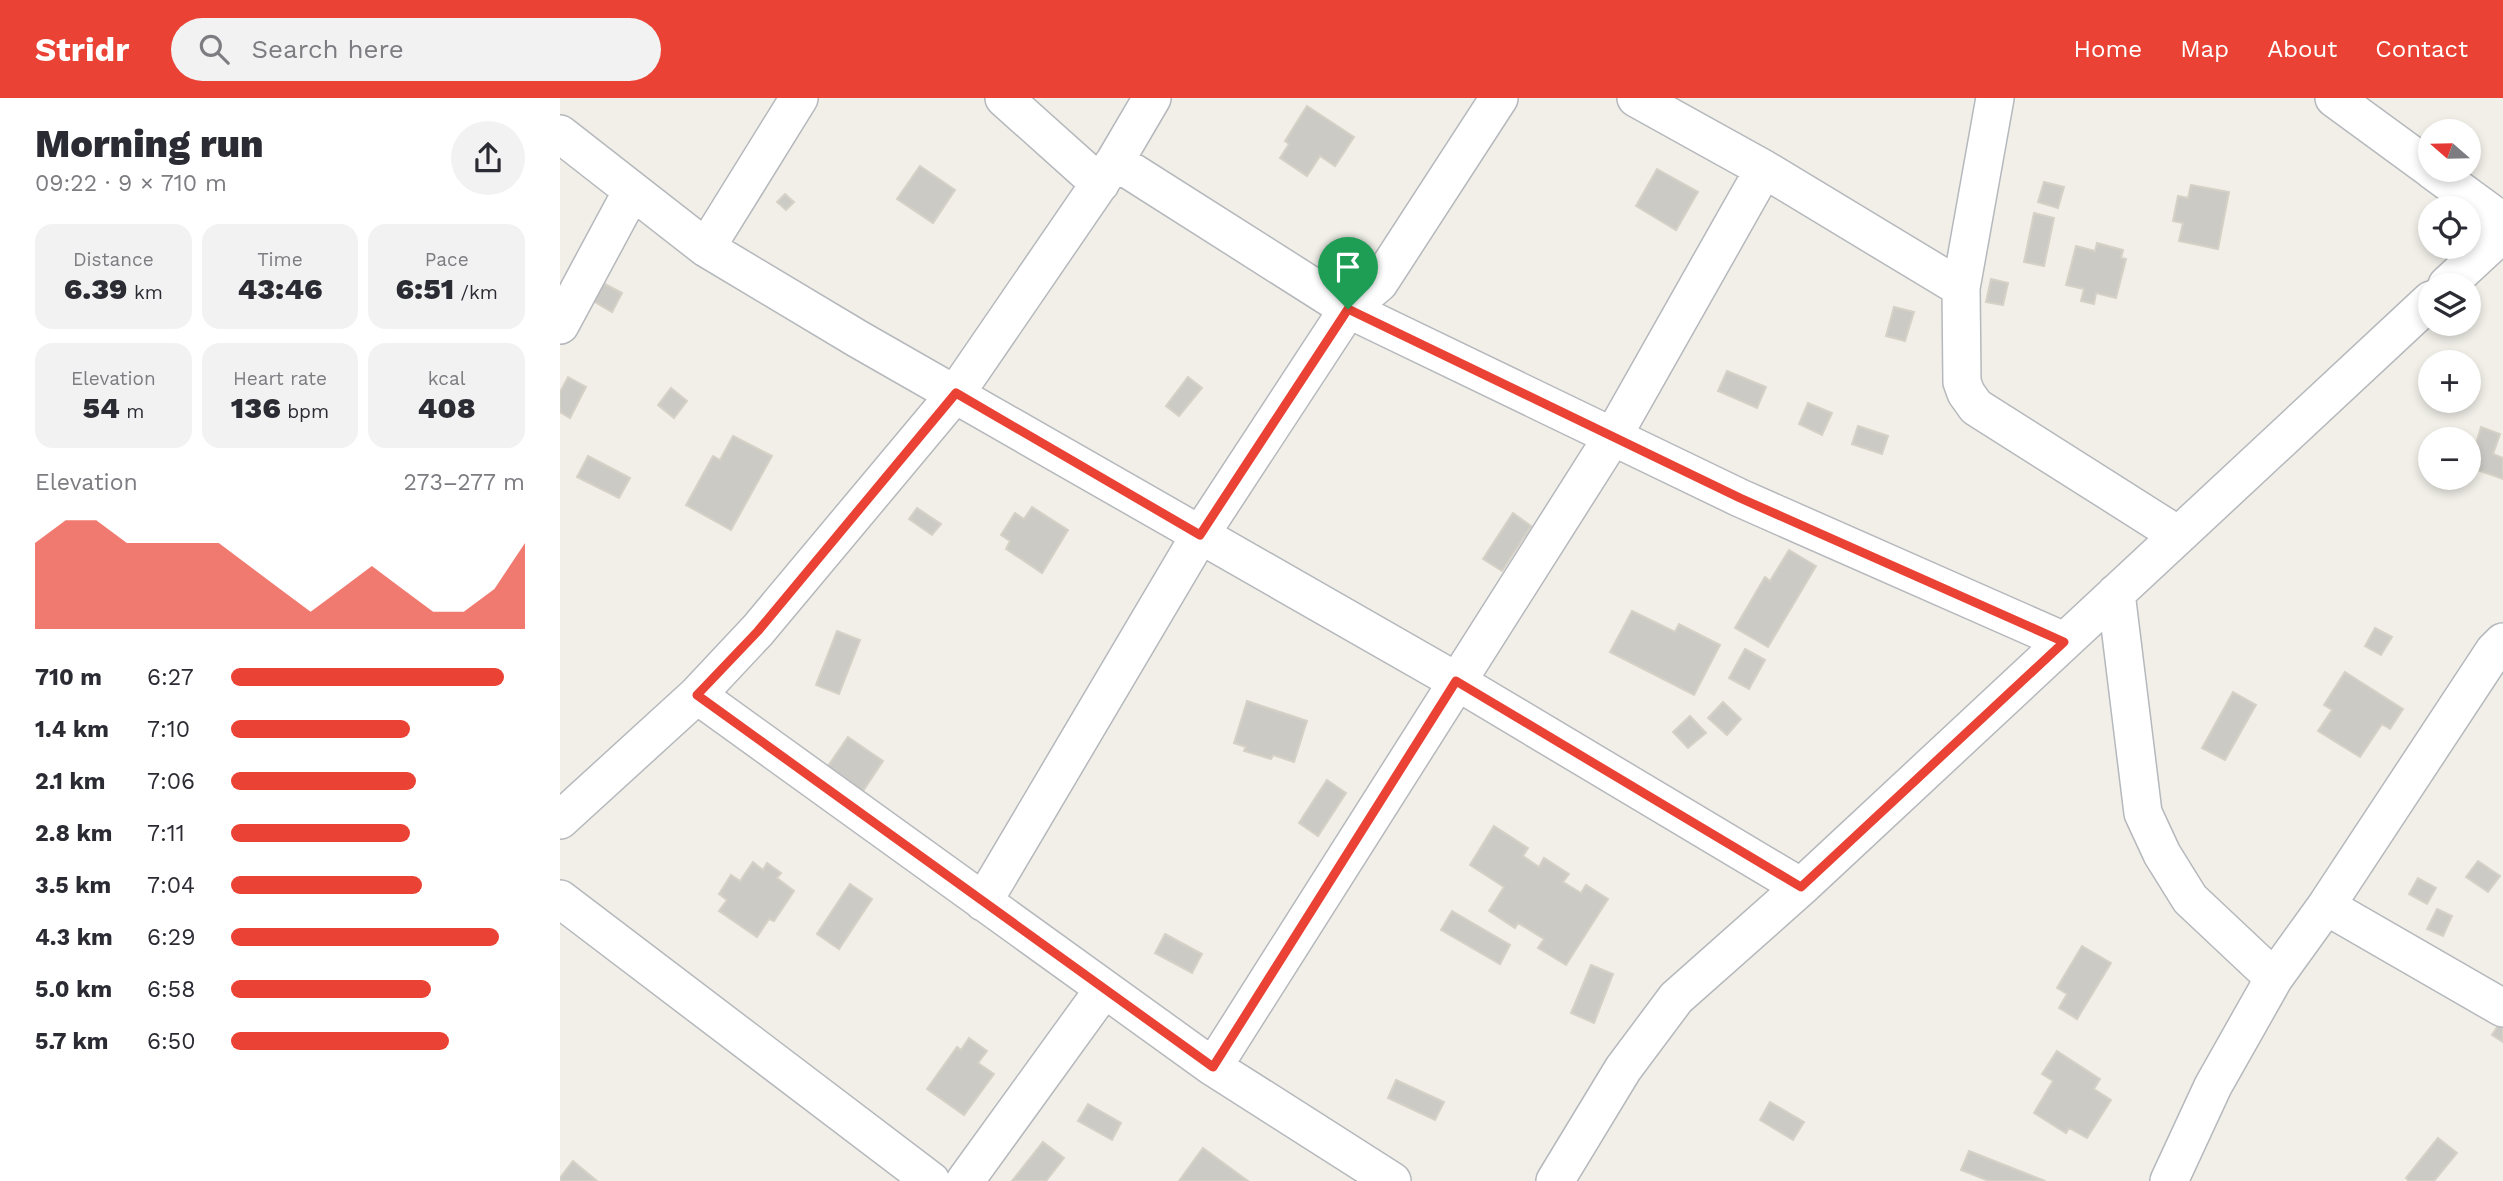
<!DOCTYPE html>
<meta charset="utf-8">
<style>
:root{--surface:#fff;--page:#f2f2f3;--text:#2b2b33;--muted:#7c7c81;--accent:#ea4335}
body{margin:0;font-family:"Work Sans",sans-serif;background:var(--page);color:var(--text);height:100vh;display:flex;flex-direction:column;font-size:26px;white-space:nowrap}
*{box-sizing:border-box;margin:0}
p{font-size:23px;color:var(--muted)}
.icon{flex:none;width:38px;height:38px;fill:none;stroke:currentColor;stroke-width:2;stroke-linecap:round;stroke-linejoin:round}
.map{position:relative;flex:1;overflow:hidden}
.panel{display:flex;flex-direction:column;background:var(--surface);width:560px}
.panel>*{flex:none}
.needle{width:46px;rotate:290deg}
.fabs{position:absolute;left:1858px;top:21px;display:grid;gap:14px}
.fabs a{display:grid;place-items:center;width:63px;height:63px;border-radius:50%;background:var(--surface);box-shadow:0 4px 10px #0003;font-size:35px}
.pin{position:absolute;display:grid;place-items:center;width:60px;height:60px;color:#fff;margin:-72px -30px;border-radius:50% 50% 50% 0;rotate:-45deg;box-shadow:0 0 7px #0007}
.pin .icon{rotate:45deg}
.round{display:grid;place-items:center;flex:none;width:74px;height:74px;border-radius:37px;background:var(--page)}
.headline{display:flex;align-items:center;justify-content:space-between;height:119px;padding:0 35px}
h1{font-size:38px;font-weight:800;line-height:52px}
.figures{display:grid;grid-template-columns:repeat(3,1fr);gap:10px;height:119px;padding:7px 35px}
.figures div{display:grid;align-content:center;border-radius:18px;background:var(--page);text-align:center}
.figures b{font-size:30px;font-weight:800}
.figures small{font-size:19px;font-weight:400}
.figures p{font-size:19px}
.chart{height:196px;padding:14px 35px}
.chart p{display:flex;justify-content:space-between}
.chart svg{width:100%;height:126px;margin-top:7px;fill:var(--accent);opacity:.7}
ul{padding:0 35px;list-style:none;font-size:23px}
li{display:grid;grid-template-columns:112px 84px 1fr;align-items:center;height:52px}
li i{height:18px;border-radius:9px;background:var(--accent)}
header{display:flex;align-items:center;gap:42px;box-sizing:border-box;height:98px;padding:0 35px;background:var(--accent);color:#fff}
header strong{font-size:33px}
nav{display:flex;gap:38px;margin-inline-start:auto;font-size:24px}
.search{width:490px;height:63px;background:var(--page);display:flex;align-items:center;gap:18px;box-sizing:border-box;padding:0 24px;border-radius:38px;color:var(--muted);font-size:26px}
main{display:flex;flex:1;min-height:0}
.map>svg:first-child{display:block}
.building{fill:#cccac5;stroke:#d6d1c6;stroke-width:2}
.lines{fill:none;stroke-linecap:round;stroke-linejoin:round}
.minor-casing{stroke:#b5b8bc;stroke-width:40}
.minor{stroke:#fff;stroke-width:37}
.route-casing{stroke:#fff;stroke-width:14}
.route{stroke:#ea4335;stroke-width:9}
</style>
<header>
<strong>Stridr</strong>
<div class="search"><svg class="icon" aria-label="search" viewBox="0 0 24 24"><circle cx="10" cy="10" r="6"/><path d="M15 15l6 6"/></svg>Search here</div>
<nav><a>Home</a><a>Map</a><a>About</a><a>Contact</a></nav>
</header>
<main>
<section class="panel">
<div class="headline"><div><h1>Morning run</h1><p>09:22 · 9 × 710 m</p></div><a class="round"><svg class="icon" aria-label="share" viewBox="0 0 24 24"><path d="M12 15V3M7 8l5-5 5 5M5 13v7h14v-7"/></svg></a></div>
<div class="figures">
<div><p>Distance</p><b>6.39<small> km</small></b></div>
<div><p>Time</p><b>43:46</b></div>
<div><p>Pace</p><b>6:51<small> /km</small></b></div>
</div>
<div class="figures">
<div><p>Elevation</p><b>54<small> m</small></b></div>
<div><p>Heart rate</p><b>136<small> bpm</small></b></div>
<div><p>kcal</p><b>408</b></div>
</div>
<div class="chart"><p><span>Elevation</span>273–277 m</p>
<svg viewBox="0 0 160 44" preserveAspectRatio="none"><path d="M0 44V14L10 6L20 6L30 14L40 14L50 14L60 14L70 22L80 30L90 38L100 30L110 22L120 30L130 38L140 38L150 30L160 14V44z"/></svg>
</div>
<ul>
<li><b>710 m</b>6:27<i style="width:93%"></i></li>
<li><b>1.4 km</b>7:10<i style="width:61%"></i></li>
<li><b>2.1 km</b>7:06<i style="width:63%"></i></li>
<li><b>2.8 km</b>7:11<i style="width:61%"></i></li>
<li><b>3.5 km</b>7:04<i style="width:65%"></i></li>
<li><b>4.3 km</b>6:29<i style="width:91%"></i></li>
<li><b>5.0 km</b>6:58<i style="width:68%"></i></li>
<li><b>5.7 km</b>6:50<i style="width:74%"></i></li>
</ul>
</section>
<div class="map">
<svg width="1943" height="1083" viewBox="0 0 1943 1083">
<rect width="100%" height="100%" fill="#f1efe8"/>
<path class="building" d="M747,8L794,39L775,68L760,58L747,78L720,60L729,46L725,43Z
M360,68L395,92L373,125L337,101Z
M1097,71L1138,94L1116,132L1076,108Z
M1484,84L1504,89L1498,110L1478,104Z
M1631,87L1669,94L1658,151L1619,143L1623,125L1613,123L1618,98L1628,100Z
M225,96L234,104L226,112L217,104Z
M1474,115L1494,120L1484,168L1464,164Z
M1537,145L1563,152L1561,160L1566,161L1556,200L1536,195L1534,206L1521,203L1524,191L1506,187L1516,148L1535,153Z
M1431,181L1448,185L1443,207L1426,204Z
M43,185L62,195L52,214L33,203Z
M1334,209L1354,214L1345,243L1326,238Z
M1167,273L1206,289L1197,310L1158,293Z
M8,279L26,289L10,320L0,314V294Z
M628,279L642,290L619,318L606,308Z
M111,290L127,303L114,320L98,307Z
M1248,305L1272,315L1262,337L1239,326Z
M1298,328L1328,338L1322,356L1292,346Z
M1921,329L1940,336L1933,356L1943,360V381L1909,369Z
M173,338L212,358L171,432L126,407L153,358L160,362Z
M28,358L70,380L59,400L17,379Z
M472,409L508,432L482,475L446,451L450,443L441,437L455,415L464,421Z
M357,410L381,426L372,437L349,421Z
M953,415L971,428L942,473L923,461Z
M1229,452L1256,468L1208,549L1175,530L1205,479L1210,483Z
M1072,513L1115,534L1119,526L1160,547L1134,597L1050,554Z
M1815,530L1832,539L1821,557L1805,548Z
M277,533L300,542L279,596L256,587Z
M1185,551L1205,562L1189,591L1169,580Z
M1785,574L1843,611L1830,631L1822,626L1800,659L1758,633L1772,612L1764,607Z
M1673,594L1696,607L1665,662L1642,650Z
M687,603L747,623L734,664L713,657L711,661L684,653L686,649L674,645Z
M1163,604L1181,621L1167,637L1148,620Z
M1130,618L1146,635L1128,650L1113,634Z
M288,639L323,663L301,696L266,671Z
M767,682L786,695L758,738L739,725Z
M934,728L968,750L963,758L979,769L984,760L1009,776L1003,784L1021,795L1026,787L1048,801L1006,867L978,850L984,841L958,825L955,830L929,813L944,789L910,767Z
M1918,763L1940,778L1928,794L1906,779Z
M193,764L203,772L207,765L221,775L217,780L234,793L214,823L209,821L197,839L159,813L167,802L159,796L171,777L180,783Z
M1858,780L1876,790L1867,806L1849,796Z
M290,786L312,801L279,851L257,836Z
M1877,811L1892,818L1883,838L1867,831Z
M892,813L950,847L940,866L881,832Z
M605,836L642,856L632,875L595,855Z
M1522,848L1551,865L1517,921L1499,910L1507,896L1497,890Z
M1031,867L1053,876L1034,925L1011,915Z
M1941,923L1943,925V944L1932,937Z
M409,940L427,953L418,965L434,976L404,1017L367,991L397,949L401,952Z
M1497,953L1540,981L1534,991L1551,1002L1527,1040L1509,1030L1506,1035L1474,1015L1493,983L1482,976Z
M836,982L884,1004L875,1022L828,1000Z
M1210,1004L1244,1024L1233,1042L1200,1022Z
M528,1006L561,1025L552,1042L518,1023Z
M1878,1040L1897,1055L1874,1083H1849L1846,1080Z
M483,1044L504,1060L486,1083H452Z
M643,1050L688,1083H619Z
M1409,1053L1485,1083H1429L1401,1072Z
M13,1063L37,1083H0V1080Z"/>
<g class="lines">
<g class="minor-casing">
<path id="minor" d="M444,0L540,86
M1076,0L1204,71L1401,190
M1435,0L1401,190L1402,284L1406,295L1416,309L1618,437
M1774,0L1871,71
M0,36L146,150L298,241L896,583L1241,789L1871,202
M555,63L788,211L1180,400L1504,543
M1872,72L1943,124
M146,150L239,0
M1887,187L1943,135
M0,227L72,93
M1556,495L1583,715L1602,756L1630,801L1714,880
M137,597L653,969L832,1083
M0,722L137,597L198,532L396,295L555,63L592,0
M0,801L371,1083
M423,804L640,437L788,211L819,185L939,0
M1766,808L1943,910
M653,969L1053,338L1204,71
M405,1083L544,891
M995,1083L1063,971L1116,900L1241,789
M1609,1083L1653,988L1714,880L1766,808L1934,553L1943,544"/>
</g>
<use href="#minor" class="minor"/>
</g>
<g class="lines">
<g class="route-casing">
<path id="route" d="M788,211L1180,400L1504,544L1241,789L896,583L653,969L137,597L198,533L396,295L640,437Z"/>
</g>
<use href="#route" class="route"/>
</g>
</svg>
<div class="fabs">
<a><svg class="needle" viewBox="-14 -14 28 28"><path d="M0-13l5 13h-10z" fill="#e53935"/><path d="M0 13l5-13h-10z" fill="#7c7c81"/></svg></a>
<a><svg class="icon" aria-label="locate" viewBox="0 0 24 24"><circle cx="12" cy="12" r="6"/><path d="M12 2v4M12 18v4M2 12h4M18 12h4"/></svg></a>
<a><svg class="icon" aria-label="layers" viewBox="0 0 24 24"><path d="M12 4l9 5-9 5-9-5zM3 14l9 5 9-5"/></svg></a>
<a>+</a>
<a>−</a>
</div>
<div class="pin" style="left:788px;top:211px;background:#1e9e55"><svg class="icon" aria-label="arrive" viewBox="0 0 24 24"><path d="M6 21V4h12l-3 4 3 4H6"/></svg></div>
</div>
</main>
